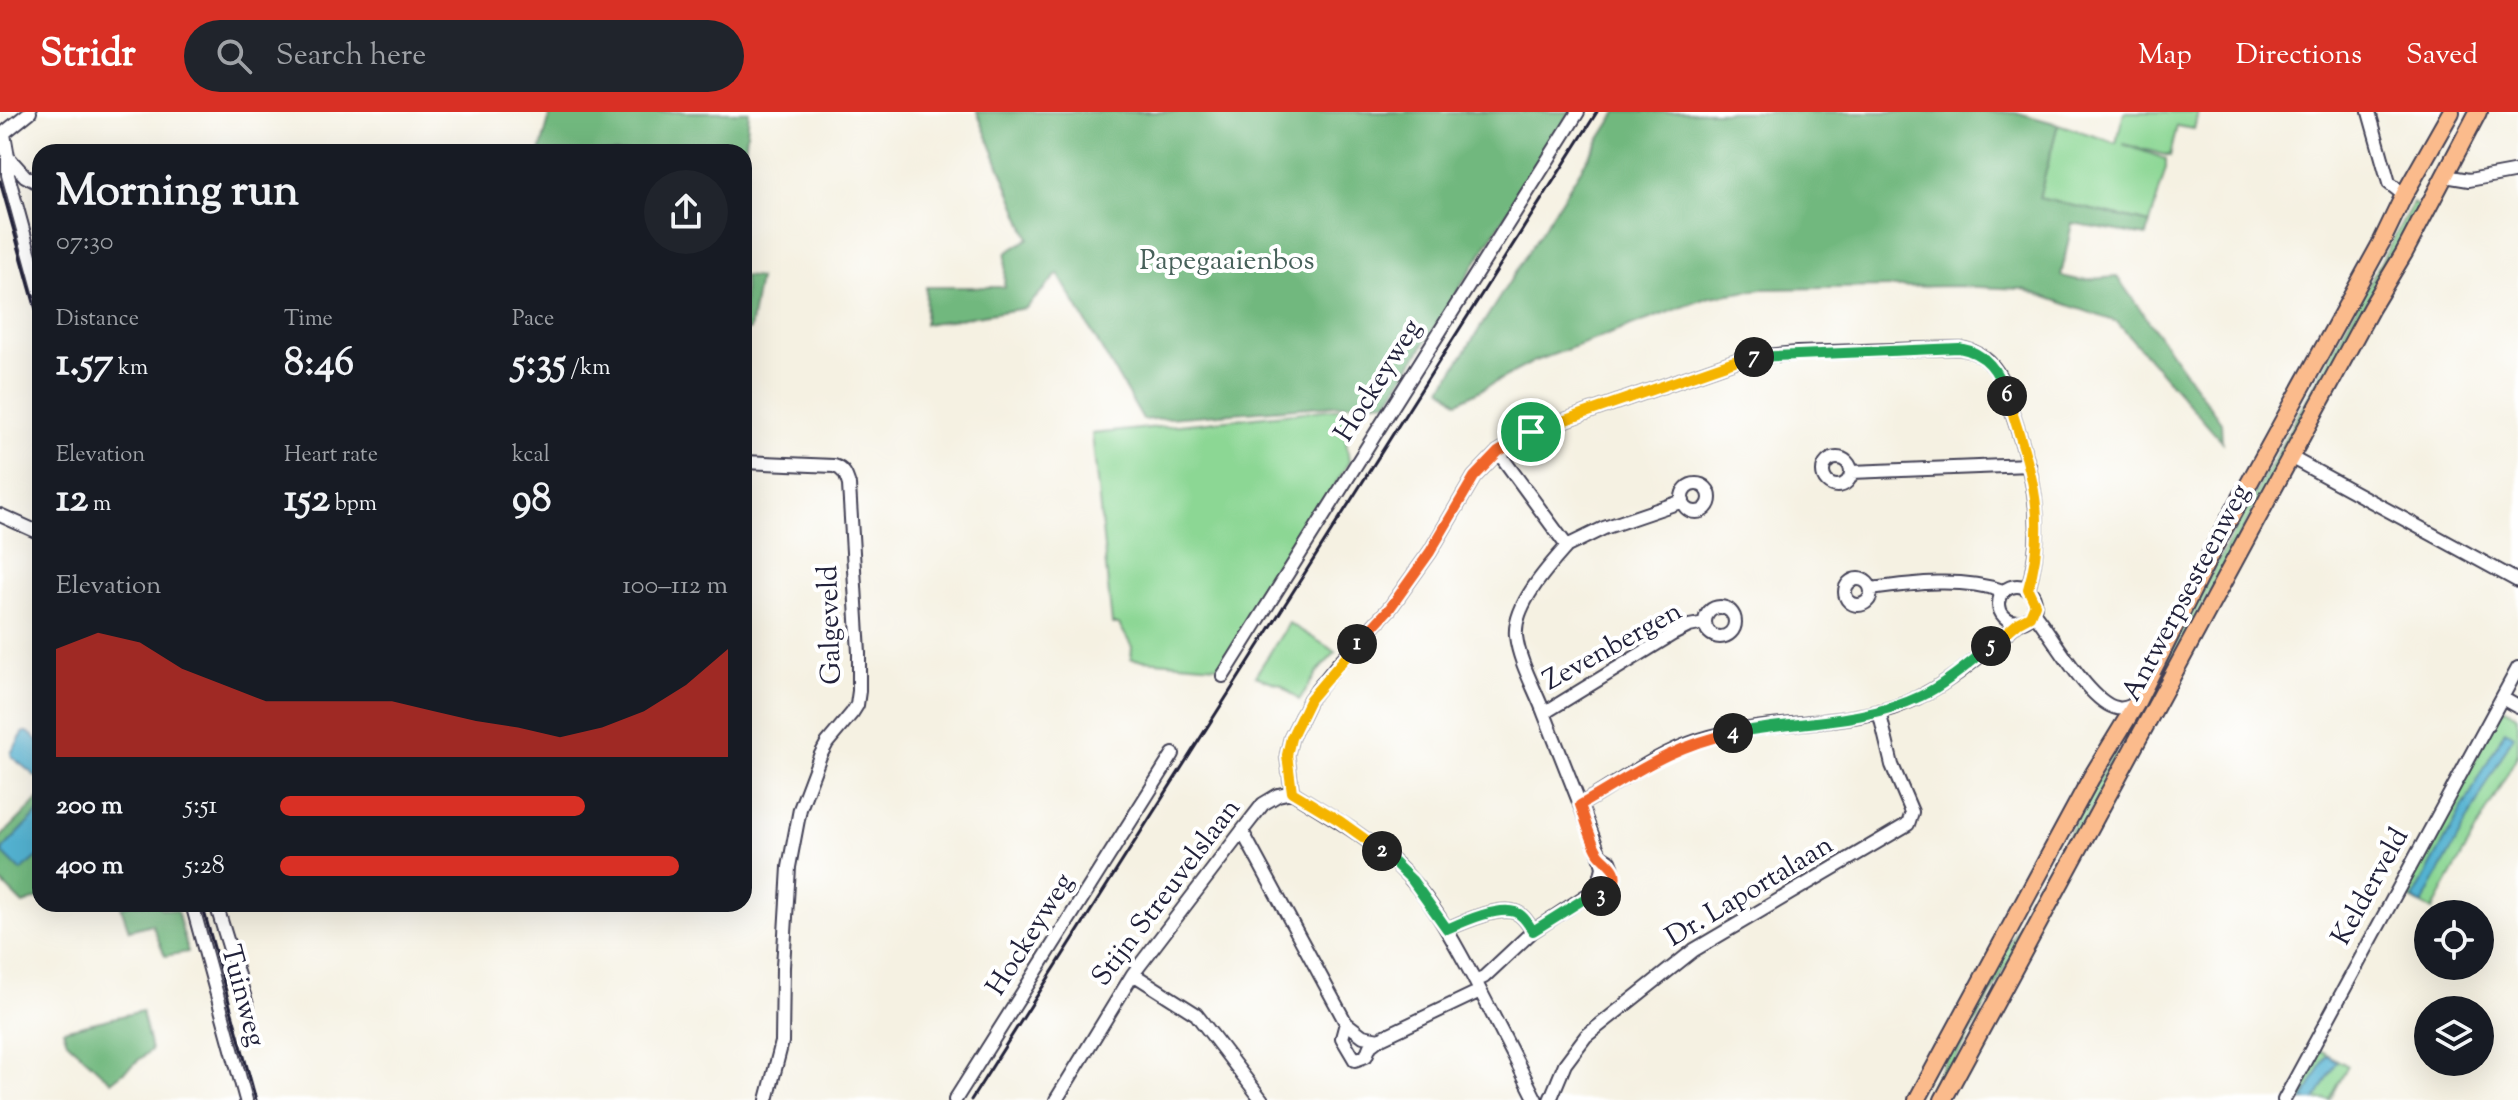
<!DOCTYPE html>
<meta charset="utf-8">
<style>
:root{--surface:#171b24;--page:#20242c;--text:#f1f3f6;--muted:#9ea1a6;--accent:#d93025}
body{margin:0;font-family:"Sorts Mill Goudy",serif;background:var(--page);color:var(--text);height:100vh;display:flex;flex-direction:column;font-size:30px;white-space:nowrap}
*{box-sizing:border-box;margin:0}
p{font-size:26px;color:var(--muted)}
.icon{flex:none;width:44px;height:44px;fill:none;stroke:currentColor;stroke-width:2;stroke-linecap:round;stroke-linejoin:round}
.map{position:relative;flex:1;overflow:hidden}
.drawer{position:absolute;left:32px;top:32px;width:720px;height:768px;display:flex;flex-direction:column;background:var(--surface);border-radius:24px;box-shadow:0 8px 32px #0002}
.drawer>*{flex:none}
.controls{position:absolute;left:2414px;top:788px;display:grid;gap:16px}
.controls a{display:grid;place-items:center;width:80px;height:80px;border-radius:50%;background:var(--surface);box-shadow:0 8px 32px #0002;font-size:40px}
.pin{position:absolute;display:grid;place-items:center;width:68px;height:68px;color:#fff;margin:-34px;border:4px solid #fff;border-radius:50%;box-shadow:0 2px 8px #0007}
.km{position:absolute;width:40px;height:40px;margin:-20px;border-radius:50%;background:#222;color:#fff;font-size:22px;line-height:40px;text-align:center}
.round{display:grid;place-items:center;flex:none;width:84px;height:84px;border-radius:42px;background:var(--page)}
.head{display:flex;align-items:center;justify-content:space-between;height:136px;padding:0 24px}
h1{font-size:44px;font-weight:700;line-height:60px}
.figures{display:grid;grid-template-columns:repeat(3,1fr);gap:12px;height:136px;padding:8px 24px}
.figures div{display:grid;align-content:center}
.figures b{font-size:40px;font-weight:700}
.figures small{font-size:22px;font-weight:400}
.figures p{font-size:22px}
.chart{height:224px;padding:16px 24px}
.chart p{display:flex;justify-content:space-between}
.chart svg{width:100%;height:144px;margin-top:8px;fill:var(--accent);opacity:.7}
ul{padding:0 24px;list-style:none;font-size:26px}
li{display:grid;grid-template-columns:128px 96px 1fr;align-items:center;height:60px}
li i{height:20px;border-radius:10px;background:var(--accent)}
header{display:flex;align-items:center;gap:48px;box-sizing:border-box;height:112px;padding:0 40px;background:var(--accent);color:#fff}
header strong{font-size:38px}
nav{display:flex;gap:44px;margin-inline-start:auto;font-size:28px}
.search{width:560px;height:72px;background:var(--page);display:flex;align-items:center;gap:20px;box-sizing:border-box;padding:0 28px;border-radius:44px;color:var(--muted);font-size:30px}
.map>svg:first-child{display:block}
.green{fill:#8cd794;stroke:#577c68;stroke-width:2}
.forest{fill:#71b87e;stroke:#4a6d5c;stroke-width:2}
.water{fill:#52b2d1;stroke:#3a6a86;stroke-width:2}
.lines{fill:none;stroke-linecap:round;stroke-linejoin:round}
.minor-casing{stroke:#424154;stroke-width:16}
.major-casing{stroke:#424154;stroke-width:20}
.minor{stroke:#fff;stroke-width:12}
.major{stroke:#fbbb8c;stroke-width:16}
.rail{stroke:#22223b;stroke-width:3}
.split-1-casing{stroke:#fff;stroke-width:16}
.split-2-casing{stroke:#fff;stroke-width:16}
.split-3-casing{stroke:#fff;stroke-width:16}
.split-4-casing{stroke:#fff;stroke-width:16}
.split-5-casing{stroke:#fff;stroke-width:16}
.split-6-casing{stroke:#fff;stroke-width:16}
.split-7-casing{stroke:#fff;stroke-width:16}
.split-8-casing{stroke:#fff;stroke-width:16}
.split-1{stroke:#f0652b;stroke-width:10}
.split-2{stroke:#f5b400;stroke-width:10}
.split-3{stroke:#22a559;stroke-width:10}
.split-4{stroke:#f0652b;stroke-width:10}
.split-5{stroke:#22a559;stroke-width:10}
.split-6{stroke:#f5b400;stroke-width:10}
.split-7{stroke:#22a559;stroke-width:10}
.split-8{stroke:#f5b400;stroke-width:10}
.labels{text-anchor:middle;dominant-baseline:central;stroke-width:8;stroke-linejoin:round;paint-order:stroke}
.park-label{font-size:28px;fill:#47615a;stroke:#fff}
.street-label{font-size:28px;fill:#22223b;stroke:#fff}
</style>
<header>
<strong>Stridr</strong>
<div class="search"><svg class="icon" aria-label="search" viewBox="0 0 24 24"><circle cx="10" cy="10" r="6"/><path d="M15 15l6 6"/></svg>Search here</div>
<nav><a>Map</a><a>Directions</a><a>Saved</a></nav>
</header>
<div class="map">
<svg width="2518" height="988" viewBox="0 0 2518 988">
<rect width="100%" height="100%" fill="#fff"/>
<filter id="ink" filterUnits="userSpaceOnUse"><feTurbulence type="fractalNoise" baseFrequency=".0125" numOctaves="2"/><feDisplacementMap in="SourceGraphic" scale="16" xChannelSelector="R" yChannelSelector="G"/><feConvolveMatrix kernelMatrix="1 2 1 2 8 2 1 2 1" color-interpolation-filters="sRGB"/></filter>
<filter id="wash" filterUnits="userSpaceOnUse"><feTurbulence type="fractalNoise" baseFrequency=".006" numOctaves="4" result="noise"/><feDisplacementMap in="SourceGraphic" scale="32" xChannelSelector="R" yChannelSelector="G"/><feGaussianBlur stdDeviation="1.8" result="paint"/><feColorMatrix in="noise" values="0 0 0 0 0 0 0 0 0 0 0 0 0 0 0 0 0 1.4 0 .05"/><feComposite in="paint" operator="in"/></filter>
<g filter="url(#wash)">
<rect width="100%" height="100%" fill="#f5f1e2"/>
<path class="green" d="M2124,0H2198L2194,17L2177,14L2170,44L2123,32L2166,47V56L2150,111L2039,86L2058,12L2116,31Z
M2413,91L2418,95L2150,589L2144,586Z
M1342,296L1349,350L1226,551L1216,554L1131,547L1132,535L1119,512H1112L1092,322Z
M1289,511L1336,540L1319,558L1299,588L1281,573L1255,564Z
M2503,596L2518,604V642L2432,799L2402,782Z
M2113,640L2120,644L1934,988H1924Z
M2318,937L2348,954L2330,988H2290Z"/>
<path class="forest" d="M551,0H749L744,52V40H540Z
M977,0H1571L1388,289L1143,308L1058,162L1026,196L925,212L926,175H1004L1006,141L1029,126Z
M1617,0H2015L2058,12L2039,86L2150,111L2147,124L2072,111L2061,164L2079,168L2117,165L2221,310L2222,330L2117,210L2023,177L1957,174L1762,177L1710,185L1533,250L1458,290L1442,276Z
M744,164L759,166L750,218H744Z
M40,686V786L23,792L0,769V726Z
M133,792H159L160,796L177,799L188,840L165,844L152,812L129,818L121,795Z
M142,899L151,938L111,970L67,929L63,918Z"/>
<path class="water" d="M2505,618L2513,623L2422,793L2413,787Z
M24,620H28L40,630V668L12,645L11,641Z
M40,699V743L21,759L3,741V737Z
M2327,943L2337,949L2316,988H2303Z"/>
</g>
<g filter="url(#ink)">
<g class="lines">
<g class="minor-casing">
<path id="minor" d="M2369,0L2389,71L2404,83
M4,22L8,45V63L40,180
M0,24L30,0
M8,45L25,64L40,72
M2445,64L2469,68L2518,59
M1498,340L1567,434L1604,416L1683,389
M2290,345L2518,469
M1823 360a14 14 0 1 1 28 0a14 14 0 1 1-28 0Z
M744,350L834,354C844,357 846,363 849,373L859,541V579L857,593L852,601L827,631L820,644L800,697L789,755L783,855L782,930L767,988
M1851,360L2029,353
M1682 386a14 14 0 1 1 28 0a14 14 0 1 1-28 0Z
M0,403L40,421
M1567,434C1548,455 1513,494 1516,524C1519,550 1535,577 1544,601L1673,522L1689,514L1705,511
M1845 480a13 13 0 1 1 26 0a13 13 0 1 1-26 0Z
M1999 492a18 18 0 1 1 36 0a18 18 0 1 1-36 0Z
M1871,477C1914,471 1962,465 2003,479
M1705 510a15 15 0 1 1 30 0a15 15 0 1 1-30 0Z
M2033,500C2052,522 2089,591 2117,596C2124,598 2130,594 2136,592
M1223,564L1578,0
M2502,586L2518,595
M1292,680L1287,643L1291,626L1310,587L1338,552L1390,496L1430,440L1474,365L1498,340L1531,320L1743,246L1797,241L1959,236C1979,239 1992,249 2001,267C2025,342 2051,397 2028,477
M1292,680C1328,703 1365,723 1397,753C1430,784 1450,823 1472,863C1494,905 1515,946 1536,988
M1580,693C1618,671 1656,642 1699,628C1761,608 1830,615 1892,596C1940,581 1982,543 2019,510
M1242,719L1346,911L1363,924L1379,927L1480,879
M1587,787C1615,787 1619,771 1610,749L1600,743
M192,792L246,988
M216,792L248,896
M1447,817C1463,810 1498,794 1515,800C1524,803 1528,812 1533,819
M1133,862L1196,902L1262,988
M1475,869L1484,865L1533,819L1592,780L1601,764L1603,755L1600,743L1544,601
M1346,911L1342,926L1355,948L1366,944L1370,934L1379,927
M955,988L1173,642
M1056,988L1133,862L1242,719L1263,692L1278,683L1292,680
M1550,988L1565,952L1586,924L1694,838L1908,712L1912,700L1892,653L1879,599
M2284,988L2518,556"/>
</g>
<g class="major-casing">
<path id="major" d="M1917,988L2091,666L2136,592L2214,435L2381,131L2404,83L2451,0
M1943,988L2371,196L2404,141L2478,0"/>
</g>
<use href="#minor" class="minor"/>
<use href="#major" class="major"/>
<path class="rail" d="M0,69L40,212
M202,792L256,988
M971,988L1597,0"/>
</g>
</g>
<g class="lines" filter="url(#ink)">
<g class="split-1-casing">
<path id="split-1" d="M1357,532L1390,496L1430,440L1474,365L1498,340L1531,320"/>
</g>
<g class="split-2-casing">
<path id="split-2" d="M1357,532L1310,587L1291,626L1287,643L1292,680L1340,709L1382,739"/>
</g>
<g class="split-3-casing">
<path id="split-3" d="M1382,739L1412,768L1447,817C1463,810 1498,794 1515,800C1524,803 1528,812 1533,819L1584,787L1593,788L1601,784"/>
</g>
<g class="split-4-casing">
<path id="split-4" d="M1601,784L1613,776C1621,758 1610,754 1600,743C1592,734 1585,706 1580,693C1634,662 1671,634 1733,621"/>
</g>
<g class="split-5-casing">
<path id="split-5" d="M1733,621C1795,609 1863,612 1921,584C1946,572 1969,551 1991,534"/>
</g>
<g class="split-6-casing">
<path id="split-6" d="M1991,534L2019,510L2030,504L2035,492L2028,477C2050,404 2029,353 2007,284"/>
</g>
<g class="split-7-casing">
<path id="split-7" d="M1754,245L1959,236C1987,241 1998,259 2007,284"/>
</g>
<g class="split-8-casing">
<path id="split-8" d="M1531,320L1743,246L1754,245"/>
</g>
<use href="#split-1" class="split-1"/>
<use href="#split-2" class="split-2"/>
<use href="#split-3" class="split-3"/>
<use href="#split-4" class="split-4"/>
<use href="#split-5" class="split-5"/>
<use href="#split-6" class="split-6"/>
<use href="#split-7" class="split-7"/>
<use href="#split-8" class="split-8"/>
</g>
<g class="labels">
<g class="park-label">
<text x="1227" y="150">Papegaaienbos</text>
</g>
<g class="street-label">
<text transform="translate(1379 269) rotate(-58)">Hockeyweg</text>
<text transform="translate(2187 481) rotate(-62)">Antwerpsesteenweg</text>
<text transform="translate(831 513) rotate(-92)">Galgeveld</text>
<text transform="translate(1613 535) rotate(-29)">Zevenbergen</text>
<text transform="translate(2371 775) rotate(-61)">Kelderveld</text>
<text transform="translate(1750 780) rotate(-31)">Dr. Laportalaan</text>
<text transform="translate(1167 781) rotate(-53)">Stijn Streuvelslaan</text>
<text transform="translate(1031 823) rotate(-58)">Hockeyweg</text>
<text transform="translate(242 884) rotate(75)">Tuinweg</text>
</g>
</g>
</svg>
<div class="controls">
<a><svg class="icon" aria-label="locate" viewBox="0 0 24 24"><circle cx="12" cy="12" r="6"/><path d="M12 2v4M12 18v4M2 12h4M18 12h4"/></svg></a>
<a><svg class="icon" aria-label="layers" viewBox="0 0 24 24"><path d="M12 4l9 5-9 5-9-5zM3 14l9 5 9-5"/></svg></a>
</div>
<div class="pin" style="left:1531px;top:320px;background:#1e9e55"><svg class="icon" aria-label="arrive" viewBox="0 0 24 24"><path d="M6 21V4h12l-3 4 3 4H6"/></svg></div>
<b class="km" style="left:1357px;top:532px">1</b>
<b class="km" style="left:1382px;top:739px">2</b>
<b class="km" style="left:1601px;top:784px">3</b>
<b class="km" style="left:1733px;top:621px">4</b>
<b class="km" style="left:1991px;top:534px">5</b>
<b class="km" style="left:2007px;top:284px">6</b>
<b class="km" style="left:1754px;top:245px">7</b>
<section class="drawer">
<div class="head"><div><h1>Morning run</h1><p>07:30</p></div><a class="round"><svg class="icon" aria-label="share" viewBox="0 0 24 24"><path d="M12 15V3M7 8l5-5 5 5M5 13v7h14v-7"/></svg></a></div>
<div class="figures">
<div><p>Distance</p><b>1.57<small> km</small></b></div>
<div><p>Time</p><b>8:46</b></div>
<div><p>Pace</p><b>5:35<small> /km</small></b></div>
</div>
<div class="figures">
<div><p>Elevation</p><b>12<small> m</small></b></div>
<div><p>Heart rate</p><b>152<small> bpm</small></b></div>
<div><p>kcal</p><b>98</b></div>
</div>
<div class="chart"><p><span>Elevation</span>100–112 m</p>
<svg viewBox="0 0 160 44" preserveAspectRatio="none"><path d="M0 44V11L10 6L20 9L30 17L40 22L50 27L60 27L70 27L80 27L90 30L100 33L110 35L120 38L130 35L140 30L150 22L160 11V44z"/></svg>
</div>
<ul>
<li><b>200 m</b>5:51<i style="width:68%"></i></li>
<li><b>400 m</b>5:28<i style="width:89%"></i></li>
</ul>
</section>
</div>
